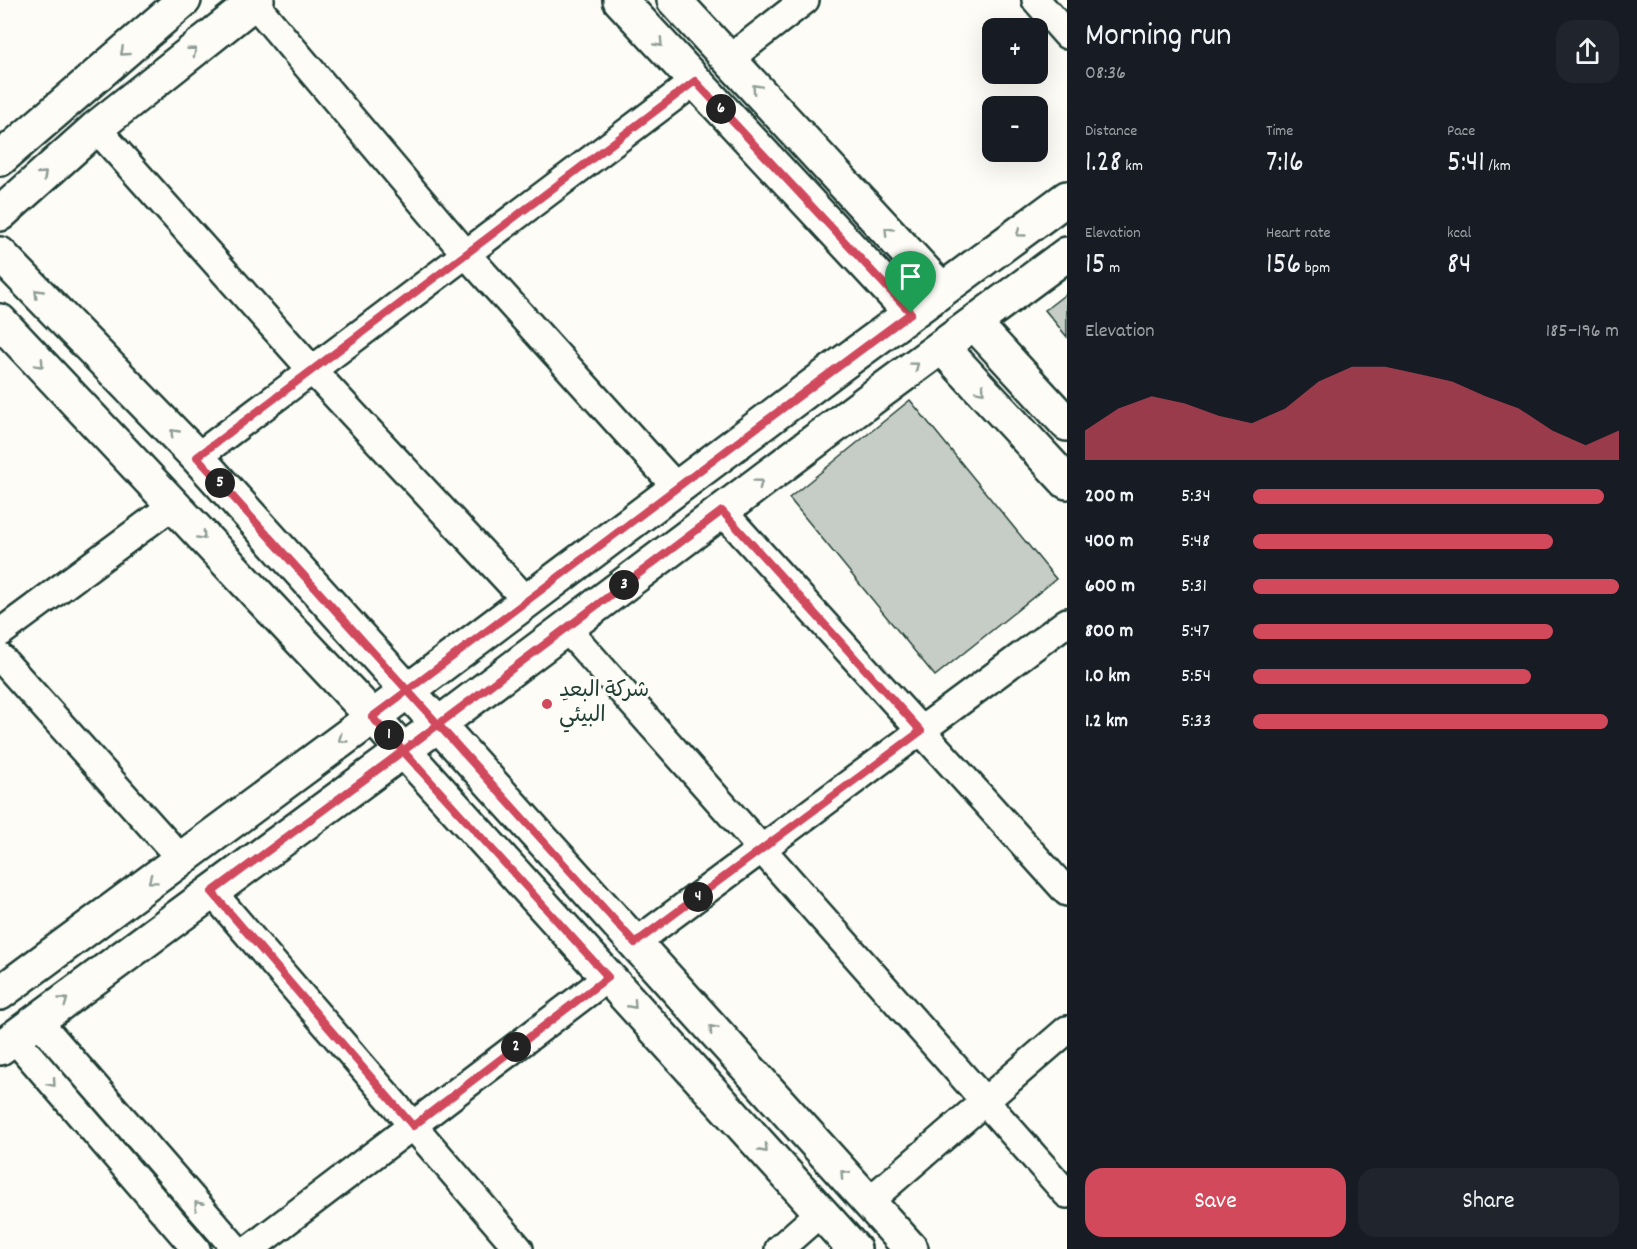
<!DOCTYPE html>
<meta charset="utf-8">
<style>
:root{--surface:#171b24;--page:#20242c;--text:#f1f3f6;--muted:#9ea1a6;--accent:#d1495b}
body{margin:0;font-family:Dekko,"Playpen Sans Arabic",sans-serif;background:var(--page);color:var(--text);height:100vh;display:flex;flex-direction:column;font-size:22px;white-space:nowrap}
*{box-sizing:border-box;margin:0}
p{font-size:20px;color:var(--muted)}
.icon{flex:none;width:33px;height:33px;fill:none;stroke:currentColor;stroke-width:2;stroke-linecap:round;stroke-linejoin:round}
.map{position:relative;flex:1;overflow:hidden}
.panel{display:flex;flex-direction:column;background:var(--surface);width:570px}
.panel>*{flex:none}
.controls{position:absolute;left:982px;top:18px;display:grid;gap:12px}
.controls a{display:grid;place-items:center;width:66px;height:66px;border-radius:12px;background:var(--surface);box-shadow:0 6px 24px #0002;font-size:30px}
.pin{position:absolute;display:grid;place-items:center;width:51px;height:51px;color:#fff;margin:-62px -26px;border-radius:50% 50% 50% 0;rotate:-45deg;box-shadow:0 0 6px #0007}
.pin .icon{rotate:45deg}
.km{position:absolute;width:30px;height:30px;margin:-15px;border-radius:50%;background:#222;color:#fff;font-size:16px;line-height:30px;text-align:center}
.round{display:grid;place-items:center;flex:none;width:63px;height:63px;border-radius:18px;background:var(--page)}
.headline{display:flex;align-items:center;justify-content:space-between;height:102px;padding:0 18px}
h1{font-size:33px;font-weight:600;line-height:45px}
.metrics{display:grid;grid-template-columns:repeat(3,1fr);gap:9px;height:102px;padding:6px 18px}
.metrics div{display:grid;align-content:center}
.metrics b{font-size:30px;font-weight:600}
.metrics small{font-size:16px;font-weight:400}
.metrics p{font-size:16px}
.chart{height:168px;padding:12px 18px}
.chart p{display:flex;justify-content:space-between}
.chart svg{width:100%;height:108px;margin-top:6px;fill:var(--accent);opacity:.7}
.primary-button{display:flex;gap:12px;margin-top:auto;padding:12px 18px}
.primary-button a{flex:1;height:69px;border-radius:18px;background:var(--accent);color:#fff;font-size:24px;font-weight:600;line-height:69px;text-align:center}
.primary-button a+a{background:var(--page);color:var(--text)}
ul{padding:0 18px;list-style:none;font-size:20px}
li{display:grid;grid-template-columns:96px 72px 1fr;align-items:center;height:45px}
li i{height:15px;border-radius:8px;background:var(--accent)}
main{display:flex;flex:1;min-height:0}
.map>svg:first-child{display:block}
.building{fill:#c6cdc7;stroke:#1f3d34;stroke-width:1.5}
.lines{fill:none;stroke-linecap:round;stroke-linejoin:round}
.street-casing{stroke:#1f3d34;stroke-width:32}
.secondary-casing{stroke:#1f3d34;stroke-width:38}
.street{stroke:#fdfcf7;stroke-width:27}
.secondary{stroke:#fdfcf7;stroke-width:33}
.oneway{stroke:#8e9c96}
.route-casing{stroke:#fff;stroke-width:12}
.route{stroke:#d1495b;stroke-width:8}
.poi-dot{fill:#d1495b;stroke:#fdfcf7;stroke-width:2}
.labels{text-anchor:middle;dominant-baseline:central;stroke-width:6;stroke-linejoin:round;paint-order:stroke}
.poi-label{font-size:22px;fill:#1f3d34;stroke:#fdfcf7;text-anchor:start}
</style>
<main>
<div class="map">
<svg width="1067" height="1249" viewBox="0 0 1067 1249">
<rect width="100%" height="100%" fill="#fdfcf7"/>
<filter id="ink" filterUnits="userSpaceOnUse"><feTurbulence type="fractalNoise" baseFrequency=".0167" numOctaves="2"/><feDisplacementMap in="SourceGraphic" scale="12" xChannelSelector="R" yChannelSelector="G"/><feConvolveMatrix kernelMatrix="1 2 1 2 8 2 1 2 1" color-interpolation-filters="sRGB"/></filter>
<g filter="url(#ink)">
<path class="building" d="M1067,293V337L1045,310Z
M910,400L1056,579L935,676L789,498Z"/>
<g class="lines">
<g class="street-casing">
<path id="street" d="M1036,0L1067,35
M254,3L466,254L677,488
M729,59L805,0
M96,128L312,370L527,601
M197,457L695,81
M722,511L1067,892
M566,628L1067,1194
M0,633L173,505
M0,657L181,859
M212,892L519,1249
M635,943L1067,622
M38,1021L236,1249
M14,1038L196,1249
M868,1202L1067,1030
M250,1249L608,977
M779,1249L821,1212"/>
</g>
<g class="secondary-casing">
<path id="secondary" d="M620,0L911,313
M674,0L942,290
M0,159L184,0
M0,214L96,128L257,0
M0,254L197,457L911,1249
M0,321L373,717L854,1249
M974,323L1067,424
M942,347L1067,482
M0,993L373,717L839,366L1067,198
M0,1048L403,751L872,398L1067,254"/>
</g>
<use href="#street" class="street"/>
<use href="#secondary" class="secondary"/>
</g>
<defs><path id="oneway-chevron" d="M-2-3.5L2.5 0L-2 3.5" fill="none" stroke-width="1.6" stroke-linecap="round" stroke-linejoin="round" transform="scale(1.5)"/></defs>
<g class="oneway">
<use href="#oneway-chevron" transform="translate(659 43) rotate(47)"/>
<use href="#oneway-chevron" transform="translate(193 51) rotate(-38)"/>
<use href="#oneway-chevron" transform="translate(124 52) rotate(139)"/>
<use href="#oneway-chevron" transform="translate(756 88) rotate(-133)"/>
<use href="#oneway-chevron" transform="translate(43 175) rotate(-42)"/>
<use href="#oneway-chevron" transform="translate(888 231) rotate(-133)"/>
<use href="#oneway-chevron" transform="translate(1020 233) rotate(144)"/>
<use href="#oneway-chevron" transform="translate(38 293) rotate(-134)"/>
<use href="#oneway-chevron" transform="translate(40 364) rotate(47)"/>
<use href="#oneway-chevron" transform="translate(915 366) rotate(-37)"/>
<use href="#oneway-chevron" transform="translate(981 390) rotate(47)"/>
<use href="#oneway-chevron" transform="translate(174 433) rotate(-134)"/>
<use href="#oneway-chevron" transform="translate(759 483) rotate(-37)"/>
<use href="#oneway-chevron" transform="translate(202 536) rotate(47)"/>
<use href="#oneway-chevron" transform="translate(342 739) rotate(144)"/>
<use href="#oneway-chevron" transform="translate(152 880) rotate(143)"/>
<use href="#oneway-chevron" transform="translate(64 1001) rotate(-36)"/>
<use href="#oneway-chevron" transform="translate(633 1005) rotate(48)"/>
<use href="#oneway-chevron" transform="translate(713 1029) rotate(-132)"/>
<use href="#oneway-chevron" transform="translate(52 1083) rotate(49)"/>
<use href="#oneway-chevron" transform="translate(764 1149) rotate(48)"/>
<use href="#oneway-chevron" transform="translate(844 1174) rotate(-132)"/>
<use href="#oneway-chevron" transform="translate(198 1205) rotate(-131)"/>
</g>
</g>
<g class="lines" filter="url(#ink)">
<g class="route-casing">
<path id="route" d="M911,313C730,446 552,583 372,717L403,751L212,892L413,1126L608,977L403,751C509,671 616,591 722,511L921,731L635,943C559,859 484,775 408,691L197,457L695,81L911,313"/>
</g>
<use href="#route" class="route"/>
</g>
<circle class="poi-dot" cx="547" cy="704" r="6"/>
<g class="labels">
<g class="poi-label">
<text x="559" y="691">ِشركة البعد<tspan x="559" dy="25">البيئي</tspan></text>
</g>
</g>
</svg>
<div class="controls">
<a>+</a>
<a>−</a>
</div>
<div class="pin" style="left:911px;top:313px;background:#1e9e55"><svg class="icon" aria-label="arrive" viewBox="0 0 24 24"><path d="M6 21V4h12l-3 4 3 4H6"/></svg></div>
<b class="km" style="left:389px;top:735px">1</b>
<b class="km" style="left:516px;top:1047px">2</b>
<b class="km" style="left:624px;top:585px">3</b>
<b class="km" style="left:698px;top:897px">4</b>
<b class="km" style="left:220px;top:483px">5</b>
<b class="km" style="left:721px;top:109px">6</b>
</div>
<section class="panel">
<div class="headline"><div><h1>Morning run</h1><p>08:36</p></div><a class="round"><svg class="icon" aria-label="share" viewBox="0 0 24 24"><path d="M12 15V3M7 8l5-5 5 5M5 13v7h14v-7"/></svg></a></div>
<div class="metrics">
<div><p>Distance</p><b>1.28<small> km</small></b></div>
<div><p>Time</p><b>7:16</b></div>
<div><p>Pace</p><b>5:41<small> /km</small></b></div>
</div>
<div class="metrics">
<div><p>Elevation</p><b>15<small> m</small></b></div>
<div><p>Heart rate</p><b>156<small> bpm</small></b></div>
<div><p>kcal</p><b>84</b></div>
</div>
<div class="chart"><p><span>Elevation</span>185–196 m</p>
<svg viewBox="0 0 160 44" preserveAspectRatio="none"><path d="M0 44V32L10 23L20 18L30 21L40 26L50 29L60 23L70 12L80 6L90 6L100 9L110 12L120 18L130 23L140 32L150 38L160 32V44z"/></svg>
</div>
<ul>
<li><b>200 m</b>5:34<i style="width:96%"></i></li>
<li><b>400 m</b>5:48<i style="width:82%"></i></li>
<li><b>600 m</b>5:31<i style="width:100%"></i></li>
<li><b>800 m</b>5:47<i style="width:82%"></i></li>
<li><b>1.0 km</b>5:54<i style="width:76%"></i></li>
<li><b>1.2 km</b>5:33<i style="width:97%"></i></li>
</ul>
<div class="primary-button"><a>Save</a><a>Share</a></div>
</section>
</main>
